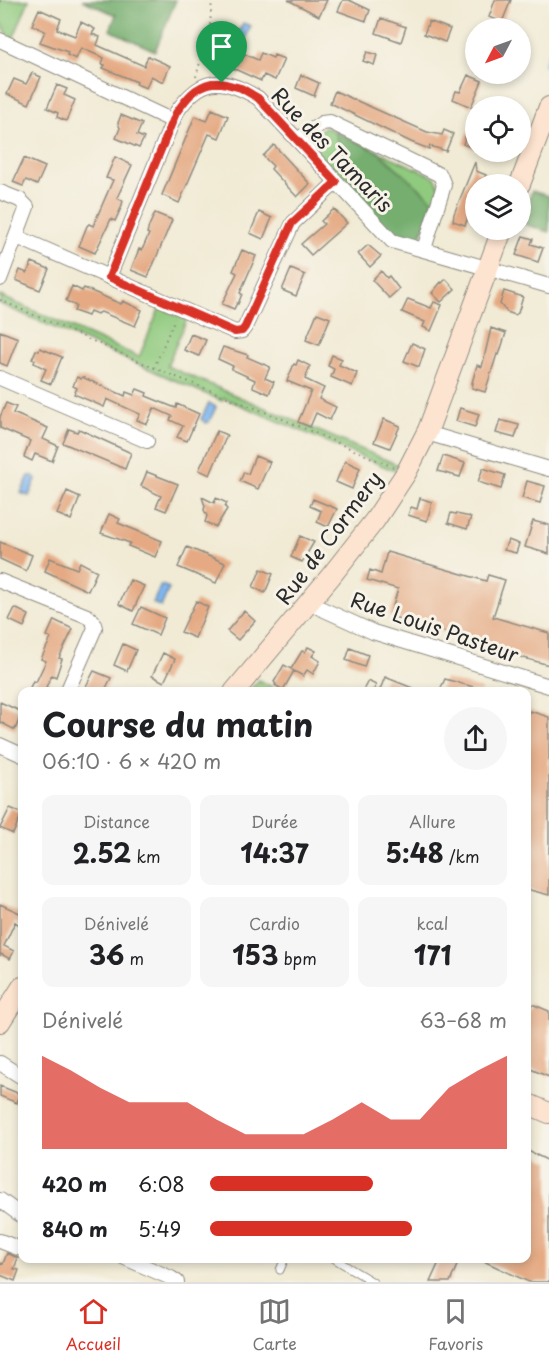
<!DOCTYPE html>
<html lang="fr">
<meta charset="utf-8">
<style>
:root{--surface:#fff;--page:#f6f6f6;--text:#202124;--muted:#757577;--line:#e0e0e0;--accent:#d93025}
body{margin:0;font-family:"Playpen Sans",sans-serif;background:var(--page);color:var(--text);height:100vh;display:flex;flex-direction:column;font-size:22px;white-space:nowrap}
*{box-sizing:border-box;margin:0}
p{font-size:20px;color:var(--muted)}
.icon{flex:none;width:33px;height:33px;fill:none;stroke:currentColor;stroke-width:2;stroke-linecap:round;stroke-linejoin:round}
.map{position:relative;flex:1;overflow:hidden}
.side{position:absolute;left:18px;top:687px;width:513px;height:576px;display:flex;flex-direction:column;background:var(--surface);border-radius:12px;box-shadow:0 3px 9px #0003}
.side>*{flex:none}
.needle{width:39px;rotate:229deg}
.buttons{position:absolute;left:465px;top:18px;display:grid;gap:12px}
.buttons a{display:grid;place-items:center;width:66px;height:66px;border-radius:50%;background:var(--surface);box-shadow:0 3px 9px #0003;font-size:30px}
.pin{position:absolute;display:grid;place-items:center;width:51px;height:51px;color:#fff;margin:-62px -26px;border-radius:50% 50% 50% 0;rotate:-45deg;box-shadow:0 0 6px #0007}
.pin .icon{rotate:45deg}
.round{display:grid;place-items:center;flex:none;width:63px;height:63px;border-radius:32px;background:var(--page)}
.head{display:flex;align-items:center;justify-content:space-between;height:102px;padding:0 24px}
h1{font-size:33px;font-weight:700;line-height:45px}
.figures{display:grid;grid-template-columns:repeat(3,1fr);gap:9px;height:102px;padding:6px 24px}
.figures div{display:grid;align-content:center;border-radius:12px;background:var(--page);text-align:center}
.figures b{font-size:26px;font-weight:700}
.figures small{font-size:16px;font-weight:400}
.figures p{font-size:16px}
.chart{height:168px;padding:12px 24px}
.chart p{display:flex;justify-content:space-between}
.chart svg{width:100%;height:108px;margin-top:6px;fill:var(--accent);opacity:.7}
ul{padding:0 24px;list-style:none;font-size:20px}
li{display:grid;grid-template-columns:96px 72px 1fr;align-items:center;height:45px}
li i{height:15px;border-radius:8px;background:var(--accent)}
.tabs{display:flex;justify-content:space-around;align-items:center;height:84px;border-top:2px solid var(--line);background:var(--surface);font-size:16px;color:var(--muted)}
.tabs a{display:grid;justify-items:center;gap:3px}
.tabs .on{color:var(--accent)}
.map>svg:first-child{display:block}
.green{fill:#90ca7f;stroke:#5e7a55;stroke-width:1.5}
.forest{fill:#74ae6e;stroke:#506c4c;stroke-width:1.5}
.water{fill:#80b7ef;stroke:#56718d;stroke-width:1.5}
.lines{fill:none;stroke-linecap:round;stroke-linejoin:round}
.stream{stroke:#80b7ef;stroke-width:4}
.building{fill:#e5aa84}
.lane-casing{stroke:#8e8b80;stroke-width:9}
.street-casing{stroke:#8e8b80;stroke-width:16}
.secondary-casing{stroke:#8e8b80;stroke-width:22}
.path{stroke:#8e8b80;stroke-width:2;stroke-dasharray:1.5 4.5;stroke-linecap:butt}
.lane{stroke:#fff;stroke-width:7}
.street{stroke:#fff;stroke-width:14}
.secondary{stroke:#fde4d0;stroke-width:20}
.route-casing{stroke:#fff;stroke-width:12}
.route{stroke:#d93025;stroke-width:8}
.labels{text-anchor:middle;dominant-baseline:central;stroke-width:6;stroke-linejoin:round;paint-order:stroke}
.street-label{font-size:21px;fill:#2b2b2b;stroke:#f7f3e8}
</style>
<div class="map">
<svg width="549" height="1282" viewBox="0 0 549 1282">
<rect width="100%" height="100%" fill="#f7f3e8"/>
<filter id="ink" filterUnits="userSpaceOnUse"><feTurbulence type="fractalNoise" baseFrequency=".0167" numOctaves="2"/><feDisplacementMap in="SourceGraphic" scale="12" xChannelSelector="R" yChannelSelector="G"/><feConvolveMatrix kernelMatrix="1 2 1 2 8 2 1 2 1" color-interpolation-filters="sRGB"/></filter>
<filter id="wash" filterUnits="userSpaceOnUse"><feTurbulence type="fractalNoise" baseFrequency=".008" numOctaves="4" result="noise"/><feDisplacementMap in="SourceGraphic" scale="24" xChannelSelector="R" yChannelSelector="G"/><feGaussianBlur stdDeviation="1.35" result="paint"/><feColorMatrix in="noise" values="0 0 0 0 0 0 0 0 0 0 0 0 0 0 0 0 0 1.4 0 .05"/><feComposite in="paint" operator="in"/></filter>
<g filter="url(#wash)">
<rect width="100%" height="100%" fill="#f1ebd5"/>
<path class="green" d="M0,0H29L13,39C6,36 6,28 0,23Z
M325,127L435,177L440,188L421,236L395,237L310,146L313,135Z
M0,296L139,357L160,307L187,319L167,366L398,465L395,471L224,398L222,401L0,304Z
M259,680L280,691H249Z"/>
<path class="forest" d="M82,0H176L155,51L110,30L116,15Z
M334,131L377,151L434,201L421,236L417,242L395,237L356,195Z
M532,191L549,196V232L521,223Z"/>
<path class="water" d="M243,23L251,26L244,42L240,40L239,42L235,41Z
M209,403L216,407L209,422L206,423L201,419Z
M29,476H33L36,479L29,496L21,493Z
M161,585L169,588L161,607L153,603Z"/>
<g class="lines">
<path class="stream" d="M545,64L549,55"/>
</g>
<g id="blocks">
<path class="building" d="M288,0H327L319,16Z
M343,0H349L370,10L366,21L338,11Z
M495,0H511L502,22L489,17Z
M39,9L61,19L57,29L75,36L81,22L95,29L92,34L100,37L97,45L144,66L148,56L170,66L163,82L151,76L146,88L136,84L137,82L103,68L105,65L102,64L104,58L81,48L76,59L67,55L68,52L40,42L45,31L32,25Z
M381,18L406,27L401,42L376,33Z
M429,21L450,29L445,42L424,34Z
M224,45L258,60L261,53L273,58L274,55L284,59L275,80L264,75L261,81L217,61Z
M367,52L377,55L374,65L363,61Z
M32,73L41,77L29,104L7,94L14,79L26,84Z
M301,75L319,83L314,96L296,88Z
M468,75L482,81L471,107L453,99L456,91L460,92Z
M57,85L67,89L64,95L75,100L66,121L57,117L58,113L47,108Z
M335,91L427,132L442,135L444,130L453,134L446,151L430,146L429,149L411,142L330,103Z
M212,109L228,116L219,138L209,134L179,203L162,195L195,116L207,121Z
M121,115L142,124L137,135L144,138L139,148L116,138L120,128L118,123Z
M467,133L476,135V149L463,144Z
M274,145L310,184L297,197L271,169L273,166L263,156Z
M115,157L132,165L117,198L123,201L121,208L115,221L111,219L95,253L79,246L87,226L89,224L93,226L113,180L106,178Z
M24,158L45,167L37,185L26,180L23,186L13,182Z
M475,162L476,171L486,175L482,184H476V198L465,225L453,221L454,214Z
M334,209L347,223L311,255L301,244L324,224L321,221Z
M259,212L272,218L263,239L250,233Z
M155,213L172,220L148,277L131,270L139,249L142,250L149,234L147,233L149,226Z
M523,236L533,239L531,244L543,248L538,262L516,255Z
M368,245L381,256L370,267L358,254Z
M242,250L256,256L240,293L242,294L238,304L237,303L234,309L222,304L237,273L233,271Z
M32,262L49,269L40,290L16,280L20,270L27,273Z
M291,269L305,275L296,296L282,290Z
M381,271L387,278L389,276L399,289L389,298L372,280Z
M446,279L455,289L441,302L432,293L441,282L442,283Z
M72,286L82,291L84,288L121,304L123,301L142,310L135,326L101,312L97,314L90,311L88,316L74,311L76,306L66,301Z
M504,291L523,297L518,313L515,315L507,312L500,304Z
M408,299L431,308L434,302L442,305L431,331L423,327L425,322L402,312Z
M317,313L330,318L319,345L306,340Z
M491,328L506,333L499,355L497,354L485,392L472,388L473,383H472L477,365L482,367Z
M0,331L18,338L7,366L0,363Z
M191,334L206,340L199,356L184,350Z
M412,343L425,349L419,367L404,361Z
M223,347L248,355L247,357L270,367L265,378L274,382L269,394L253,387L255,380L231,369L233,366L218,359Z
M40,348L62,357L51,384L41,380L46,369L34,363L35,360L32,359L36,350L39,351Z
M332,355L342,359L339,365L357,373L352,386L331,377L334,369L328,366Z
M298,360L310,366L305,379L324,388L319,399L336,407L330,420L316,413L310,427L298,422L311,391L287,381L294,364L296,365Z
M77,377L81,379L82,377L125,396L126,392L134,395L137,389L147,393L146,396L173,407L176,408L177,404L199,414L187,441L177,437L183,426L170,420L172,416L154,408L147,424L137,420L140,414L107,399L104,407L74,394L77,388L73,386Z
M6,403L16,407L13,413L48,428L43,439L58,446L52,461L35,454L32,461L24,457L30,441L0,428V417Z
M460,408L479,414L475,427L456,421Z
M384,419L400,426L390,448L374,442Z
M500,420L519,425L515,438L496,433Z
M69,429L77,432L79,429L131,453L125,469L63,443Z
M217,431L227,435L210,475L199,470Z
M255,456L270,462L258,489L240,481L244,472L248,474Z
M443,456L465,463L460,477L438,471Z
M345,461L360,468L352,489L336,482Z
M483,468L505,475L501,489L478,482Z
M147,472L178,484L166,511L156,507L161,496L141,486Z
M527,481L545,486L540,503L522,498Z
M67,491L80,497L71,520L57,514Z
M202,497L214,503L216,498L227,503L225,507L227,509L216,527L205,522L207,516L204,510L205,506Z
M420,498L432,502L427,521L408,515L411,507L417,509Z
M313,499L337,509L328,527L317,522L321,511L310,506Z
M451,513L471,517L467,529L448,523Z
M109,514L120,519L118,523L162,541L155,557L128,546L130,543L101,533Z
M533,521L549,525V554L525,547Z
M300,536L314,542L302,562L291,557Z
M508,540L519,544L516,553L504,550Z
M0,542L32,555L26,571L0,559Z
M187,547L225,563L216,583L178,567Z
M387,552L486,581L488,575L505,580L493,617L549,633V665L513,655L514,652L390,616L398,589L367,580L370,570L381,574Z
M50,558L77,569L80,562L97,571L88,591L45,571Z
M261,569L273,574L265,593L253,587Z
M130,580L144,586L133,611L119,604Z
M196,601L208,607L195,638L181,632Z
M141,607L165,618L158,635L133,624Z
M15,608L29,615L24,627L9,620Z
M244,611L255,621L238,640L227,631Z
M54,620L73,629L59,658L62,659L56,677L52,675L46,687L55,692H28L33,681L36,682L46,661L41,659L51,638L47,636Z
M123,644L136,650L127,671L114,665Z
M308,647L316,651L312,656L320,661L313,674L307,670L303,676L292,670L294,671L283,690L275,685L276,684L274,682L284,665L291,669L302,651L305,652Z
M350,648L368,655L364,667L346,660Z
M163,653L175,659L164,682L152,676Z
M94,671L111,678L104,692H83Z
M385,677L420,691V692H379Z
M445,679L481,689V692H439Z
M368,681L376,685L373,692H362Z
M0,702L22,712L15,730L0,722Z
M530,711L549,717V895L526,889V725Z
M10,808L22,813L13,834L0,828Z
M0,904L22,914V927L15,922L4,946L14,951L10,959L1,954L0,956Z
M532,1004L549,1011V1077L526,1067V1015Z
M0,1086L20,1094L17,1103L0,1096Z
M526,1150L549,1161V1282H529L477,1258H526Z
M7,1253L18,1258L14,1269L19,1270L15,1281L0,1275V1263L3,1264Z
M441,1258H460L450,1282H430Z"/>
</g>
</g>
<g filter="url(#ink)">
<use href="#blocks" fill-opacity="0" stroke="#8e8b80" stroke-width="1.5"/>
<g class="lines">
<g class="lane-casing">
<path id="lane" d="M333,1258L373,1282
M280,1270L285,1258"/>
</g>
<g class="street-casing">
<path id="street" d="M0,40L173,121
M297,140L322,123L330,122L440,175L444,185L424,249
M0,192L20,200L27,207L0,279
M17,237L235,332L242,331L245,327L293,223L336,182
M109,277L176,113C201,76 221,76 258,98L392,241L549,286
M0,378L147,441
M427,433L549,469
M0,581L87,616L93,621L95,628L67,692
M309,603L373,632L549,686
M0,745L22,755
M0,1063L22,1077
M0,1200L22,1216
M0,1241L18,1248
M125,1258L171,1278L177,1282"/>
</g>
<g class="secondary-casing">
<path id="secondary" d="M520,184L549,107
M234,692L331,576L375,520L406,473L428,430L502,230
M0,1022L22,987
M526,1103L549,1113"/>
</g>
<path class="path" d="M0,2V0
M196,77L210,25L212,0
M520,208L527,198
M0,300L154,368L285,420L393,467
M154,368L175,318"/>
<use href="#lane" class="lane"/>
<use href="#street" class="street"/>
<use href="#secondary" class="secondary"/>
</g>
</g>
<g class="lines" filter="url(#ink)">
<g class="route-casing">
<path id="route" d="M212,83H222L241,88L258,98L336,182L292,223L245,327L242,331L235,332L109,277L176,113C186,99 194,87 212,83Z"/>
</g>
<use href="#route" class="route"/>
</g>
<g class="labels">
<g class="street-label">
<text transform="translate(333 149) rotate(46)">Rue des Tamaris</text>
<text transform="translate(328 537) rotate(-53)">Rue de Cormery</text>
<text transform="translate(435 626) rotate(19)">Rue Louis Pasteur</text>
</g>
</g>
</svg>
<div class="buttons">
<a><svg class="needle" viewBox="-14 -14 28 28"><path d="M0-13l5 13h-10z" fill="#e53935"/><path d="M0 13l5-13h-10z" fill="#757577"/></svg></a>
<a><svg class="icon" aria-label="locate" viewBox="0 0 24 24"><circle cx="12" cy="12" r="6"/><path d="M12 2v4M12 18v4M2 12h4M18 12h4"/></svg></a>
<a><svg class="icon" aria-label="layers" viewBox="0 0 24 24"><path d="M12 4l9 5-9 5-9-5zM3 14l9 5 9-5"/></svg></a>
</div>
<div class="pin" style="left:222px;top:83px;background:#1e9e55"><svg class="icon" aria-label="arrive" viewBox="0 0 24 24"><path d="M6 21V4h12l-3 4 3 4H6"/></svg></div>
<section class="side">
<div class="head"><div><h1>Course du matin</h1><p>06:10 · 6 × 420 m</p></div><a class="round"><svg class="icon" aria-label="share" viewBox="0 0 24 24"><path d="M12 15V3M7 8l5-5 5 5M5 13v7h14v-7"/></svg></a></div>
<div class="figures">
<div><p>Distance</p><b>2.52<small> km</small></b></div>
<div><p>Durée</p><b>14:37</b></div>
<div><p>Allure</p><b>5:48<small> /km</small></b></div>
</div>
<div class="figures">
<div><p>Dénivelé</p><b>36<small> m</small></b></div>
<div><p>Cardio</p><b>153<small> bpm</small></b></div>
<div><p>kcal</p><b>171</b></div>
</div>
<div class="chart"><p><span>Dénivelé</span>63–68 m</p>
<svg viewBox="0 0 160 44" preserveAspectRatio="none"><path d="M0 44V6L10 12L20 19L30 25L40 25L50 25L60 32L70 38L80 38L90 38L100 32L110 25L120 32L130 32L140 19L150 12L160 6V44z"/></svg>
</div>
<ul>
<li><b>420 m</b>6:08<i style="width:55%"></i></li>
<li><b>840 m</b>5:49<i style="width:68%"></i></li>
</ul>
</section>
</div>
<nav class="tabs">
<a class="on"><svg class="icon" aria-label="home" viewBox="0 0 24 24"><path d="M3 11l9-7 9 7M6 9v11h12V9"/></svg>Accueil</a>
<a><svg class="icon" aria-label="map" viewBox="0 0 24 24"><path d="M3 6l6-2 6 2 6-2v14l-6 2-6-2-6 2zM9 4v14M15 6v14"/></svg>Carte</a>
<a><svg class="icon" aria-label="saved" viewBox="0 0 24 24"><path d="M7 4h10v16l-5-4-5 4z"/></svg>Favoris</a>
</nav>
